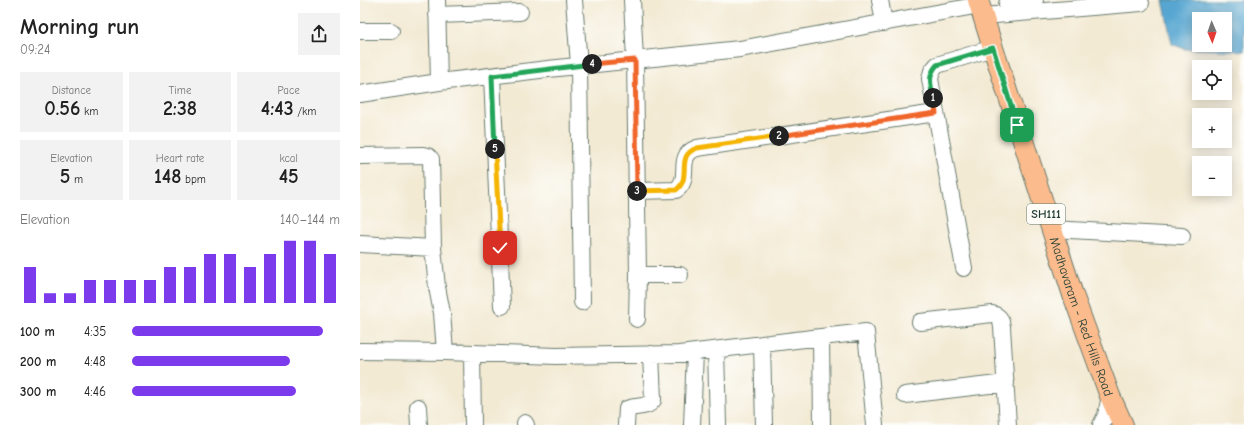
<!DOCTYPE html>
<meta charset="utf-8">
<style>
:root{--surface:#fff;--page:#f2f2f2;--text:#222;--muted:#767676;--accent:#7c3aed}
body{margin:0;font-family:"Comic Neue",sans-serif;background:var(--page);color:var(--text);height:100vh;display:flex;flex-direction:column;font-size:15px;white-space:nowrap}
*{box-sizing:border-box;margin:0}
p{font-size:13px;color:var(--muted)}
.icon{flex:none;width:22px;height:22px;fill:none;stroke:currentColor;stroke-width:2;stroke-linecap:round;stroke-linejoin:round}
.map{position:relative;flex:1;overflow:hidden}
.panel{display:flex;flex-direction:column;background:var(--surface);width:360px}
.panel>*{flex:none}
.needle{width:26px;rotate:178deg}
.tools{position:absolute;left:832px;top:12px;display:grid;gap:8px}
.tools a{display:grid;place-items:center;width:40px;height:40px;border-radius:0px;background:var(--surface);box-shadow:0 2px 10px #0003;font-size:20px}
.pin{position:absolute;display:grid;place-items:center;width:34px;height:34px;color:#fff;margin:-17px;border-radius:8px;box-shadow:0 2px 6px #0006}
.km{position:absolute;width:20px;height:20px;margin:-10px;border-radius:50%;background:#222;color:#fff;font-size:11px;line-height:20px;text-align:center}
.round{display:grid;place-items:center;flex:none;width:42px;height:42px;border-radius:0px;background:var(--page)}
.overview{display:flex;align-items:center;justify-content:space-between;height:68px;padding:0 20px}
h1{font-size:22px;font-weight:600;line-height:30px}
.figures{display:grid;grid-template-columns:repeat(3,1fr);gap:6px;height:68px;padding:4px 20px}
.figures div{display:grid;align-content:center;border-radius:0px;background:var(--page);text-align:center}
.figures b{font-size:20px;font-weight:600}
.figures small{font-size:11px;font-weight:400}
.figures p{font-size:11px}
.chart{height:112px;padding:8px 20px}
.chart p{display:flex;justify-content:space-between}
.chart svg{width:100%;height:72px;margin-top:4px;stroke:var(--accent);stroke-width:6}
ul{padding:0 20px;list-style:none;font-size:13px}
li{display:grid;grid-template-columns:64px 48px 1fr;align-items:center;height:30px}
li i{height:10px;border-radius:5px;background:var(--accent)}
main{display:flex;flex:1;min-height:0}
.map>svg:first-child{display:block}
.water{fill:#57a6d1;stroke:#3b7282;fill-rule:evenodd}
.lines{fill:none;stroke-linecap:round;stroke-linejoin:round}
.minor-casing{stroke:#697a6c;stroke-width:18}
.major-casing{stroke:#697a6c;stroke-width:22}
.minor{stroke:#fff;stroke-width:16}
.major{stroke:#fbbb8c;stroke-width:20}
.split-1-casing{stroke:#fff;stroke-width:8}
.split-2-casing{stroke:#fff;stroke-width:8}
.split-3-casing{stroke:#fff;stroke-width:8}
.split-4-casing{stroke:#fff;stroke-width:8}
.split-5-casing{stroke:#fff;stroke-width:8}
.split-6-casing{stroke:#fff;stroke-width:8}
.split-1{stroke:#22a559;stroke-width:5}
.split-2{stroke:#f0652b;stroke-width:5}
.split-3{stroke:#f5b400;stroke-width:5}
.split-4{stroke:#f0652b;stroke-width:5}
.split-5{stroke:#22a559;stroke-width:5}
.split-6{stroke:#f5b400;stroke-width:5}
.labels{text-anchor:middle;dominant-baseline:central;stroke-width:4;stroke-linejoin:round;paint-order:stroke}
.shield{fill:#fdfcf7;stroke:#62766e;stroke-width:1}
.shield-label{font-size:12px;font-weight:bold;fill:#1f3d34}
.street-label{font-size:13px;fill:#1f3d34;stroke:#fdfcf7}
</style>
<main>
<section class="panel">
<div class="overview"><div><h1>Morning run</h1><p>09:24</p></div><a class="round"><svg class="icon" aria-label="share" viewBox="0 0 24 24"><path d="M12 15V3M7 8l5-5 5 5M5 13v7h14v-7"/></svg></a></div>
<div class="figures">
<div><p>Distance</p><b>0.56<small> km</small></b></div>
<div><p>Time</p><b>2:38</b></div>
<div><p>Pace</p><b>4:43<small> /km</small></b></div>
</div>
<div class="figures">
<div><p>Elevation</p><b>5<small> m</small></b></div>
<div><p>Heart rate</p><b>148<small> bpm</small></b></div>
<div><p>kcal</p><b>45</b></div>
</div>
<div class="chart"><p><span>Elevation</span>140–144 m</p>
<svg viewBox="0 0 160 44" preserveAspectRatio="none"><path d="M5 44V22M15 44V38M25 44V38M35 44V30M45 44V30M55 44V30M65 44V30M75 44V22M85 44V22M95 44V14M105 44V14M115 44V22M125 44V14M135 44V6M145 44V6M155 44V14"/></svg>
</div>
<ul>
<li><b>100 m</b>4:35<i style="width:92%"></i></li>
<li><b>200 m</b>4:48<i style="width:76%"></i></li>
<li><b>300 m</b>4:46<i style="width:79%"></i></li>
</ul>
</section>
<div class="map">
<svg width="884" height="425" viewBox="0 0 884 425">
<rect width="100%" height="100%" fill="#fdfcf7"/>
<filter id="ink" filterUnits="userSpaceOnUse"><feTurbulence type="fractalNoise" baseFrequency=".025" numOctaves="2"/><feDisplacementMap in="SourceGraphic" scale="8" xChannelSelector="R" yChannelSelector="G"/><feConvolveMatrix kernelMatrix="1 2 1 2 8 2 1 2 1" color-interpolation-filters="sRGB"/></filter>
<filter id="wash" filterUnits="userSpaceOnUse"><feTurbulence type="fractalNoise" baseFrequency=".012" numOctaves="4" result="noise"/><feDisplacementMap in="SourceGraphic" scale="16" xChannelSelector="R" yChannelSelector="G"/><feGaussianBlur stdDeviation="0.9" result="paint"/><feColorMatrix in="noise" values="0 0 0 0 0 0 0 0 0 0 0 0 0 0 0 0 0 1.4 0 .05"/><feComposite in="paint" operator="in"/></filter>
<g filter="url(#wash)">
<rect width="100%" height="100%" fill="#f3ead4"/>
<path class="water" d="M803,0H884V51L825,49L812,44ZM839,19H865V45H839Z"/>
</g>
<g filter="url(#ink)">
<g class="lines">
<g class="minor-casing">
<path id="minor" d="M77,0L79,82
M214,0L219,65L222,302
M272,0L275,60L278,275H320
M520,0L524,23
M647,4L675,0
M77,15L160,12
M623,16L781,3
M0,31H31
M132,76L142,306
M0,94L79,82L188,69L380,49L620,5
M0,156L63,155L68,156L71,159L73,248
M277,191L316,190C333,178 314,156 337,148L576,113
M691,229L822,236
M0,244L73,248L77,287L82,313L85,352
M604,268L570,79L572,71L577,65L633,48
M277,319L278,275
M560,322L632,314C640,316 641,320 642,327L648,425
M461,337L506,332L515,425
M402,344L404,425
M356,350L358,425
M0,351L85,352L196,356L319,354L461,337L462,425
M112,353L113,425
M545,395L646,383
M58,407L59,425
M165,423L166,425
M266,425L267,409C276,405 287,409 293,400L291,354
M332,425L335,352
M741,425L746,415L750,396"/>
</g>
<g class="major-casing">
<g id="major">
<path id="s1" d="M618,0L633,48L713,295L750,396L763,425"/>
</g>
</g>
<use href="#minor" class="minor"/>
<use href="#major" class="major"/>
</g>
</g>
<g class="lines" filter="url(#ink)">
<g class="split-1-casing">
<path id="split-1" d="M573,98C571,85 567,76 577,65L633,48L657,125"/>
</g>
<g class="split-2-casing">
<path id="split-2" d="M419,136L576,113L573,98"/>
</g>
<g class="split-3-casing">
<path id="split-3" d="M277,191L316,190C333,178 314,156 337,148L419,136"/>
</g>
<g class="split-4-casing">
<path id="split-4" d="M232,64L275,60L277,191"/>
</g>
<g class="split-5-casing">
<path id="split-5" d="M135,149L132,76L232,64"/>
</g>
<g class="split-6-casing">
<path id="split-6" d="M135,149L140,248"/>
</g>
<use href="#split-1" class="split-1"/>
<use href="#split-2" class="split-2"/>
<use href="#split-3" class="split-3"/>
<use href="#split-4" class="split-4"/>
<use href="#split-5" class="split-5"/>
<use href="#split-6" class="split-6"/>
</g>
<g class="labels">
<rect class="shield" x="667" y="204" width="38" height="20" rx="3"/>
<g class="shield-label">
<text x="686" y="214">SH111</text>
</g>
<g class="street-label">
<text stroke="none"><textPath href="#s1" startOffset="333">Madhavaram - Red Hills Road</textPath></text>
</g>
</g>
</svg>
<div class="tools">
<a><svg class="needle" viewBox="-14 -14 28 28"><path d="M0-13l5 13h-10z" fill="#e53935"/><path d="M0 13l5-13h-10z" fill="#767676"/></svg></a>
<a><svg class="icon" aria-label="locate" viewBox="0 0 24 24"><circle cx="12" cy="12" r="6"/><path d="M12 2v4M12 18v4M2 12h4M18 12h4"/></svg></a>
<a>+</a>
<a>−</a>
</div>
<div class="pin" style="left:657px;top:125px;background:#1e9e55"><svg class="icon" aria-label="arrive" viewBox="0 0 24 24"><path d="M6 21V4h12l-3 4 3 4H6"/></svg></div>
<div class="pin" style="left:140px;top:248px;background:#d93025"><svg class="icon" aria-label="check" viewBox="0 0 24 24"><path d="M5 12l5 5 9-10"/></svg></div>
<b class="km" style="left:573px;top:98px">1</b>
<b class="km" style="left:419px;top:136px">2</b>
<b class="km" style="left:277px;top:191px">3</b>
<b class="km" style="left:232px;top:64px">4</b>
<b class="km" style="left:135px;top:149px">5</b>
</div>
</main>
